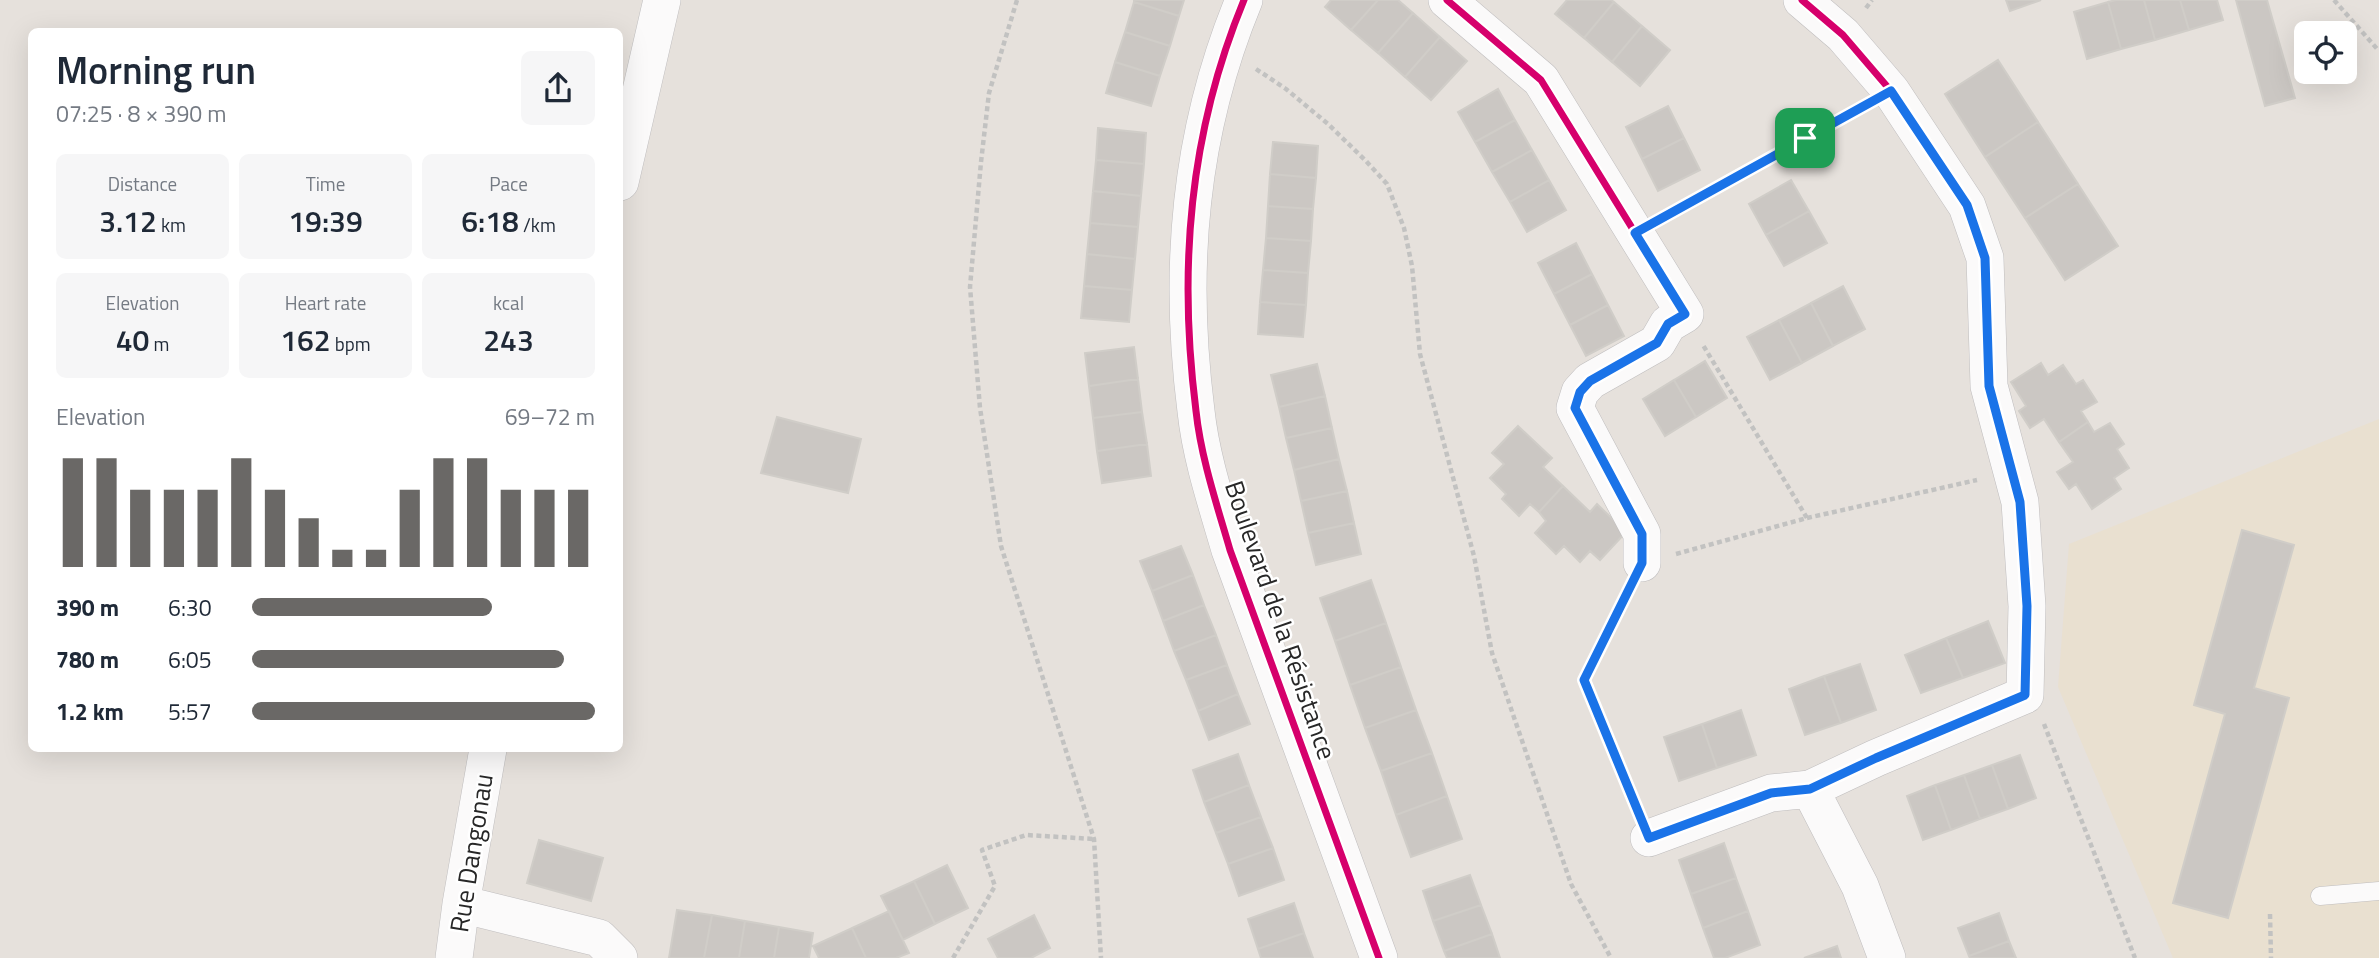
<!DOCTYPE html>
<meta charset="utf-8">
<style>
:root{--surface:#fff;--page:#f6f6f7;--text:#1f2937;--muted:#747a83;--accent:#6a6866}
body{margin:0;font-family:"Titillium Web",sans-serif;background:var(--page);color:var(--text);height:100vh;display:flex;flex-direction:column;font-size:26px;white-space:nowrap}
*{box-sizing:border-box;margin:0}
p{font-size:23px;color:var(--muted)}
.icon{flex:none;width:38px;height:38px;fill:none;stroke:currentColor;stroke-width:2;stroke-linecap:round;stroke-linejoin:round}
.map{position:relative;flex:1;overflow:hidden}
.details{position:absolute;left:28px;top:28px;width:595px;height:724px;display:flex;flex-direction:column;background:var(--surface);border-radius:10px;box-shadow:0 7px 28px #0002}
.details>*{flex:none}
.buttons{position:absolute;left:2294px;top:21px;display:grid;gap:14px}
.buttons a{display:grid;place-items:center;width:63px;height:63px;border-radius:10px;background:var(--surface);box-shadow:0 7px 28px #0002;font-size:35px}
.pin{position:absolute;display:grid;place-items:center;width:60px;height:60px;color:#fff;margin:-30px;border-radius:14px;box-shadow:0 4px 10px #0006}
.round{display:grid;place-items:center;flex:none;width:74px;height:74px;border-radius:10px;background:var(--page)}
.headline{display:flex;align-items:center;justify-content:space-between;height:119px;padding:0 28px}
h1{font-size:38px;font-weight:600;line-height:52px}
.stats{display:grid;grid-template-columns:repeat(3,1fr);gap:10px;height:119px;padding:7px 28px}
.stats div{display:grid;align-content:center;border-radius:10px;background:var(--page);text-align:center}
.stats b{font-size:30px;font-weight:600}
.stats small{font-size:19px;font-weight:400}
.stats p{font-size:19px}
.chart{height:196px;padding:14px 28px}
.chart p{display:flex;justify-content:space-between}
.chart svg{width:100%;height:126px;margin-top:7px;stroke:var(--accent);stroke-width:6}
ul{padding:0 28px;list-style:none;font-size:23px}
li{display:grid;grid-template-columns:112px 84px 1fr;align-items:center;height:52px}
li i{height:18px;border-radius:9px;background:var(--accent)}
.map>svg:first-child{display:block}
.education{fill:#e9e0d0}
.building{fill:#cbc7c3;stroke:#d0cdc8;stroke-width:2}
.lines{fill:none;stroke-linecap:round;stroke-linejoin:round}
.service-casing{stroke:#bfbdbe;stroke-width:19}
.minor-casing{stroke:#bfbdbe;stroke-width:38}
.path{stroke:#c2c2c1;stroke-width:4.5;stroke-dasharray:5 3.5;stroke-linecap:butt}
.service{stroke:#fbfafa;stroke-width:18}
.minor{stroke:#fbfafa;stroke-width:37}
.cycleway-casing{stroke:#fff;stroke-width:11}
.cycleway{stroke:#d6006c;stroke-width:7}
.route-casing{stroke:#fff;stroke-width:14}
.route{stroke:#1a73e8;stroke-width:9}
.labels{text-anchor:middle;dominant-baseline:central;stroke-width:5;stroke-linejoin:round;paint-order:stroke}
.street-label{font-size:26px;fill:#272727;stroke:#fff}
</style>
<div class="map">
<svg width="2379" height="958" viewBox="0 0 2379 958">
<rect width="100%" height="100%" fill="#e6e1dc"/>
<path class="education" d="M2379,419V958H2173L2058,687L2069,544Z"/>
<path class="building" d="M1134,0H1184L1179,16L1134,2Z
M1331,0H1378L1351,30L1325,7Z
M1378,0H1398L1413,13L1378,53L1351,30Z
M1567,0H1611L1614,2L1584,38L1555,14Z
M2006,0H2041L2010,11Z
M2116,0H2144L2155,40L2121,49L2108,2Z
M2144,0H2180L2189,30L2155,40Z
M2180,0H2217L2223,20L2189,30Z
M2236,0H2267L2295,98L2265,106Z
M1134,2L1179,16L1170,46L1125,32Z
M1614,2L1642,26L1612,62L1584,38Z
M2108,2L2121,49L2087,59L2074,12Z
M1413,13L1440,37L1405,77L1378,53Z
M1642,26L1670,50L1640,86L1612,62Z
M1125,32L1170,46L1160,76L1115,62Z
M1440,37L1467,61L1431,100L1405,77Z
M1998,60L2038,122L1985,157L1945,94Z
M1115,62L1160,76L1151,106L1106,93Z
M1498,89L1515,120L1475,142L1458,112Z
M1668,106L1684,138L1642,159L1626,127Z
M1515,120L1532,150L1492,172L1475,142Z
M2038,122L2078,184L2025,218L1985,157Z
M1098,128L1146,133L1144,164L1096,160Z
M1684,138L1700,170L1658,191L1642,159Z
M1273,142L1318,146L1316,178L1270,174Z
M1532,150L1549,180L1510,202L1492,172Z
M1096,160L1144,164L1141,196L1093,191Z
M1270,174L1316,178L1313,209L1268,206Z
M1549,180L1566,210L1527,232L1510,202Z
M1791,180L1809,211L1766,235L1749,204Z
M2078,184L2118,246L2065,280L2025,218Z
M1093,191L1141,196L1138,227L1090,223Z
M1268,206L1313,209L1311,241L1266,238Z
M1809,211L1827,243L1784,266L1766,235Z
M1090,223L1138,227L1135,259L1087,254Z
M1266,238L1311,241L1308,273L1263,270Z
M1576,243L1592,274L1554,294L1538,263Z
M1087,254L1135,259L1132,290L1084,286Z
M1263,270L1308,273L1306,305L1260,302Z
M1592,274L1608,305L1570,325L1554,294Z
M1084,286L1132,290L1129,322L1081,318Z
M1843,286L1865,329L1833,346L1811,303Z
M1260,302L1306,305L1303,337L1258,334Z
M1811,303L1833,346L1802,363L1779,320Z
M1608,305L1624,336L1586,356L1570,325Z
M1779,320L1802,363L1770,380L1747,337Z
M1134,347L1138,379L1089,386L1085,353Z
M1705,361L1727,398L1696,417L1674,380Z
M2041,363L2048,375L2063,365L2076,384L2083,380L2097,402L2081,411L2088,422L2059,442L2044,419L2030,428L2019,411L2026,406L2011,382Z
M1317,364L1325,396L1279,407L1271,375Z
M1138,379L1142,412L1093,418L1089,386Z
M1674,380L1696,417L1665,436L1643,399Z
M1325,396L1332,428L1286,438L1279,407Z
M1142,412L1147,444L1097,451L1093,418Z
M777,417L861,439L848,493L761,473Z
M2088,422L2094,432L2110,423L2124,444L2117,449L2129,468L2114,478L2121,489L2092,509L2076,484L2069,489L2057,472L2073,462L2059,442Z
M1518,426L1552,458L1543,467L1563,486L1539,512L1530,504L1519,516L1502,499L1506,494L1490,478L1504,464L1492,453Z
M1332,428L1339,459L1294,470L1286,438Z
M1147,444L1151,476L1102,483L1097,451Z
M1339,459L1347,491L1301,501L1294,470Z
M1563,486L1590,512L1597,504L1626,532L1600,560L1590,551L1580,562L1564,546L1556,554L1535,533L1546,521L1539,512Z
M1347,491L1354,523L1308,533L1301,501Z
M1354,523L1361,554L1316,565L1308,533Z
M2242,530L2294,545L2254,688L2289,698L2228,918L2173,903L2225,714L2194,705Z
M1181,546L1193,575L1152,591L1140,561Z
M1193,575L1204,605L1163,621L1152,591Z
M1371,580L1386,623L1335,641L1320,598Z
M1204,605L1216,635L1174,651L1163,621Z
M1988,621L2005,663L1963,678L1946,638Z
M1386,623L1401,667L1350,685L1335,641Z
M1216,635L1227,665L1186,680L1174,651Z
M1946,638L1963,678L1921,693L1905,655Z
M1860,664L1876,710L1841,723L1824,676Z
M1227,665L1238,694L1198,711L1186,680Z
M1401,667L1416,710L1365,728L1350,685Z
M1824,676L1841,723L1805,735L1789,689Z
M1238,694L1250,724L1209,740L1198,711Z
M1416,710L1432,753L1381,771L1365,728Z
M1741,710L1756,755L1717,768L1702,724Z
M1702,724L1717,768L1679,781L1664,737Z
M1432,753L1447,796L1396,815L1381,771Z
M1238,754L1249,785L1204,802L1193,770Z
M2020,755L2036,798L2008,809L1992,765Z
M1992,765L2008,809L1980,819L1964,775Z
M1964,775L1980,819L1951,830L1935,785Z
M1249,785L1261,817L1216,833L1204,802Z
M1935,785L1951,830L1923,840L1907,796Z
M1447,796L1462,839L1411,857L1396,815Z
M1261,817L1273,848L1228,864L1216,833Z
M539,840L603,858L591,901L527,883Z
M1724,843L1736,878L1691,894L1679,860Z
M1273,848L1284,880L1239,896L1228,864Z
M947,865L968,908L935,924L914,881Z
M1470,875L1481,905L1433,921L1423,891Z
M1736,878L1748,911L1703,928L1691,894Z
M914,881L935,924L903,940L881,896Z
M1294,903L1304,933L1258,949L1248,919Z
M1481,905L1492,934L1444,951L1433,921Z
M677,910L712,915L704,958H669Z
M889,911L909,953L896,958H866L852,928Z
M1748,911L1760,945L1725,958H1714L1703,928Z
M1999,913L2009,941L1969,956L1958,928Z
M712,915L745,921L739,958H704Z
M1034,915L1050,948L1031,958H998L988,939Z
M745,921L779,927L774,958H739Z
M779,927L813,933L809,958H774Z
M852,928L866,958H819L813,946Z
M1304,933L1313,958H1261L1258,949Z
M1492,934L1500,958H1447L1444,951Z
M2009,941L2016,958H1970L1969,956Z
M1837,946L1841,958H1804Z"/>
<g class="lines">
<g class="service-casing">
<path id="service" d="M2320,896L2379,891"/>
</g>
<g class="minor-casing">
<path id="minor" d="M1244,0C1189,133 1178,269 1196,411C1201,458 1217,505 1230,550L1379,958
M1447,0L1541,80L1685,314L1668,324L1657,343L1590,381L1580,392L1575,408L1642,534V563
M1802,0L1843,35L1891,91L1967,206L1985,258L1989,386L2020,502L2027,606L2025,695L1876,758L1810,789
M620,182L662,0
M1649,838L1771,793L1810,789L1860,886L1887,958
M461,904L599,938L619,958
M454,958L461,904L488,749"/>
</g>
<path class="path" d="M1017,0L989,93L981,162L970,287L980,408L1001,546L1094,839L1101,958
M2334,0L2379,51
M1866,8L1872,0
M1256,69L1286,89L1328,124L1365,160L1387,184L1404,228L1412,266L1420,354L1474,556L1492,653L1571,884L1611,958
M1666,215L1860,108
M1807,518L1977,480
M1676,554L1807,518L1703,345
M1627,592L1584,680L1635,804
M2044,724L2135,958
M2270,914L2271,958
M953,958L995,886L982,850L1026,835L1094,839"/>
<use href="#service" class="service"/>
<use href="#minor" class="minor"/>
<g class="cycleway-casing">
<path id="cycleway" d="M1244,0C1189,133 1178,269 1196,411C1201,458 1217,505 1230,550L1379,958
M1447,0L1541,80L1685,314L1668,324L1657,343L1590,381L1580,392L1575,408L1642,534V563
M1802,0L1843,35L1891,91L1967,206L1985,258L1989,386L2020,502L2027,606L2025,695L1876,758L1810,789"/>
</g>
<use href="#cycleway" class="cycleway"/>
</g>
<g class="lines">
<g class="route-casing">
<path id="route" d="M1891,91L1967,205L1985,258L1989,386L2020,502L2027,606L2025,695L1876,758L1810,789L1771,793L1649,838L1584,680L1642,563V534L1575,408L1580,392L1590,381L1657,343L1668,324L1685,314L1635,233Z"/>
</g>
<use href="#route" class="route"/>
</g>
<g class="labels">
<g class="street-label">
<text transform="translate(1281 620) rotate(71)">Boulevard de la Résistance</text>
<text transform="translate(471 853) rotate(-81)">Rue Dangonau</text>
</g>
</g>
</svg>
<div class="buttons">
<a><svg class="icon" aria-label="locate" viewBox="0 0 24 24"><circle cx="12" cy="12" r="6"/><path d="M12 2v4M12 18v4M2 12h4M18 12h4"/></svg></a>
</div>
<div class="pin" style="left:1805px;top:138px;background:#1e9e55"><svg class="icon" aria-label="arrive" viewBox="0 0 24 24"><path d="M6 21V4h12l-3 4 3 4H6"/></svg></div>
<section class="details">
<div class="headline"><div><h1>Morning run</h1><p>07:25 · 8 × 390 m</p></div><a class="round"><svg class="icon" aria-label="share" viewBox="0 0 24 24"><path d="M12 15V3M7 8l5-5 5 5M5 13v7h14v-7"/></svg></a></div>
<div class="stats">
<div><p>Distance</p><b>3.12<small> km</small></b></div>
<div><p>Time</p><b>19:39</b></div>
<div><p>Pace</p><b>6:18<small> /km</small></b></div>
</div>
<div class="stats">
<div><p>Elevation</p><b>40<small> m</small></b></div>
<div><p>Heart rate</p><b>162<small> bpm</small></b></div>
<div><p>kcal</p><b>243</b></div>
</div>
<div class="chart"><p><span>Elevation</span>69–72 m</p>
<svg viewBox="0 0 160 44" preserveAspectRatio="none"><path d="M5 44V6M15 44V6M25 44V17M35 44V17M45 44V17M55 44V6M65 44V17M75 44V27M85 44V38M95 44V38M105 44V17M115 44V6M125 44V6M135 44V17M145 44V17M155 44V17"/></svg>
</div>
<ul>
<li><b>390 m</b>6:30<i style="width:70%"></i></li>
<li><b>780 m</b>6:05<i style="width:91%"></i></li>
<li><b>1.2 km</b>5:57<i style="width:100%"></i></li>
</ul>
</section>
</div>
